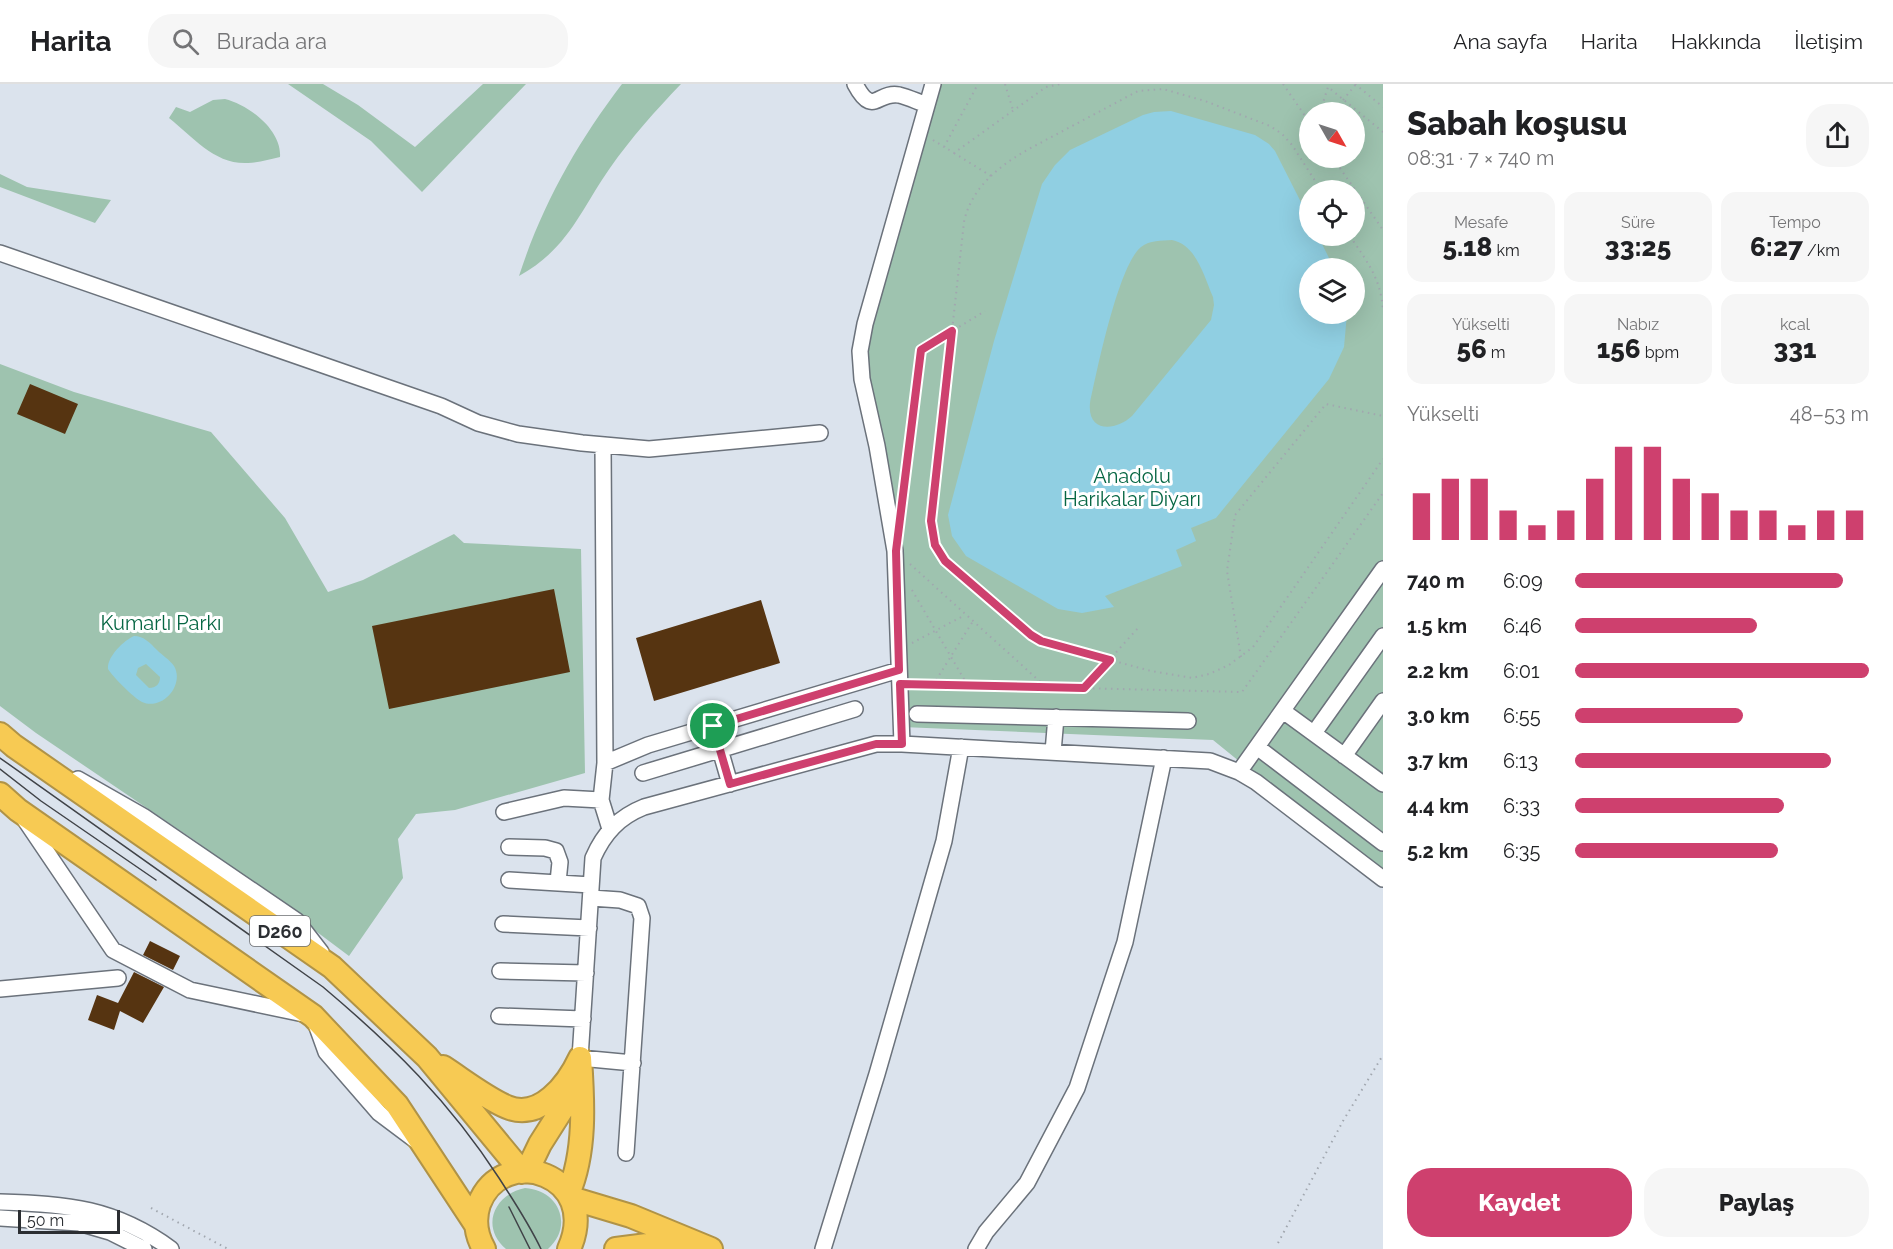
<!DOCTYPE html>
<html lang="tr">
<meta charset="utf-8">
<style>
:root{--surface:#fff;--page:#f6f6f6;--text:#202124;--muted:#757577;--line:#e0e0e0;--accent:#ce406e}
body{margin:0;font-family:Raleway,sans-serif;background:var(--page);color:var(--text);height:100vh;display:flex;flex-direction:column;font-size:22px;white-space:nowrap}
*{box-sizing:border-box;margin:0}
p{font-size:20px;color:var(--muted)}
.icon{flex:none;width:33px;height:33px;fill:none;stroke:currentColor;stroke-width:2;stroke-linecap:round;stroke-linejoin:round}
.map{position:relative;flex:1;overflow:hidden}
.details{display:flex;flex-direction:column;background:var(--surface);width:510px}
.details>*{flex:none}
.needle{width:39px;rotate:129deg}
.buttons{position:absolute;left:1299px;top:18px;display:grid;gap:12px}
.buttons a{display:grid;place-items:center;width:66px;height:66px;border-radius:50%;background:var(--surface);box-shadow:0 6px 24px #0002;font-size:30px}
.scale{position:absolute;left:18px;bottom:15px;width:102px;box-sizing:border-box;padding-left:6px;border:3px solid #2b2e32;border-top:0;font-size:16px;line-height:21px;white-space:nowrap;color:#2b2e32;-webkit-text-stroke:4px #fff;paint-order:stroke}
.pin{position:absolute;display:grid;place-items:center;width:51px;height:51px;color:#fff;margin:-26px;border:3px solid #fff;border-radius:50%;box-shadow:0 2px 6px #0007}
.round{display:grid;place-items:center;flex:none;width:63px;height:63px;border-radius:24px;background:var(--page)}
.headline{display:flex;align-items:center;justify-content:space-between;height:102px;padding:0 24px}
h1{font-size:33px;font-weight:800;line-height:45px}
.metrics{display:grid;grid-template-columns:repeat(3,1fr);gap:9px;height:102px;padding:6px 24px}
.metrics div{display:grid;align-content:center;border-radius:15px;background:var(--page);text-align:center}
.metrics b{font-size:26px;font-weight:800}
.metrics small{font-size:16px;font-weight:400}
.metrics p{font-size:16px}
.chart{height:168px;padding:12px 24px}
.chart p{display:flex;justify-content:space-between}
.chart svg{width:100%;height:108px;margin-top:6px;stroke:var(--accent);stroke-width:6}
.primary-button{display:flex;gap:12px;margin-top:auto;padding:12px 24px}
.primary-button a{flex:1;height:69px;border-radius:24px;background:var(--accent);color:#fff;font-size:24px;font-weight:800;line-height:69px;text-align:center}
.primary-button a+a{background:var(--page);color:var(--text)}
ul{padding:0 24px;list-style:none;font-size:20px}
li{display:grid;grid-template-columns:96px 72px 1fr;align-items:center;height:45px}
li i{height:15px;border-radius:8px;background:var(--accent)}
header{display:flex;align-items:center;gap:36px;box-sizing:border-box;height:84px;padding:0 30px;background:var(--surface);border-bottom:2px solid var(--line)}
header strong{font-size:28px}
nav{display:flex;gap:33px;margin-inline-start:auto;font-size:21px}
.search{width:420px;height:54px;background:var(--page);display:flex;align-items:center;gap:15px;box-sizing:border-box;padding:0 21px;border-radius:24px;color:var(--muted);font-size:22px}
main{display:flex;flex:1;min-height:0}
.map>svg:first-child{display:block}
.green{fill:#9ec3af;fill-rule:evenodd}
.water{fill:#90cfe2;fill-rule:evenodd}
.building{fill:#563411}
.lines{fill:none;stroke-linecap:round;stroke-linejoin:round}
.minor-casing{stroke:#6b727b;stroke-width:18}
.highway-casing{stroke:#b09347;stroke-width:26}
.path{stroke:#a1a7af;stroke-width:2;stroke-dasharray:1.5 4.5;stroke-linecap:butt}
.minor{stroke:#fff;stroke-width:15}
.highway{stroke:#f7ca53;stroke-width:22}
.tram{stroke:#404348;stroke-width:1.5}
.route-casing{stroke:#fff;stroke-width:12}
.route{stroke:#ce406e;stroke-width:8}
.labels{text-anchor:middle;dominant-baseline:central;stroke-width:6;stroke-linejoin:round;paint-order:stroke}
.shield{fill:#fff;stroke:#6b6d70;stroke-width:1.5}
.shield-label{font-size:18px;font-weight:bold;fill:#2b2e32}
.park-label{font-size:20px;fill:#066643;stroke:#fff}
</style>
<header>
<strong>Harita</strong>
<div class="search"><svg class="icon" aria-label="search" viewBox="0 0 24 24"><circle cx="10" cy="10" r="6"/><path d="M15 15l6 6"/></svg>Burada ara</div>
<nav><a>Ana sayfa</a><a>Harita</a><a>Hakkında</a><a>İletişim</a></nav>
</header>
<main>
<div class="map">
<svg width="1383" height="1165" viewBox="0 0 1383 1165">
<rect width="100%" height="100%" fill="#dbe3ed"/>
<path class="green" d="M288,0H323L358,21L415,63L483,0H526L422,108L371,57Z
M622,0H681C656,26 631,54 610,84C580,127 568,165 519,192C542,121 577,59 622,0Z
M931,0H1383V794L1213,656L902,643L885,430L857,308L896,122ZM1310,28H1354V74H1310ZM1310,106H1354V152H1310ZM1310,184H1354V230H1310Z
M225,15C249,21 282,46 280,73C270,75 258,79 248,79C215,81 193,53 169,34L176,23L190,28L213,16Z
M0,90L27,103L111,116L95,139L0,103Z
M0,280L74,308L211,348L285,434L328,508L363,496L454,450L464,459L581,465L585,689L455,726L416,730L398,755L403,794L349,872L197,758L36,649L0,622Z
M525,1104C559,1106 574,1142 548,1165H506C480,1143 494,1110 525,1104Z"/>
<path class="water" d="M1171,27L1255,51L1269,60L1275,67L1309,134L1310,152H1318L1334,184H1310V230H1347L1344,263L1329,295L1216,434L1191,444L1196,457L1176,466L1182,482L1105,512L1114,523L1082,529L1058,525L966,472L952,452L948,431L994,257L1042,100L1055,81L1070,66L1143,31L1154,28ZM1172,156C1197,161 1204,193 1213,213L1214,221L1211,236L1132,332C1116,347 1087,349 1090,319C1097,287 1118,182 1141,163C1150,156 1161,157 1172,156Z
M134,552C144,552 150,559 157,566C162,571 170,576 174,582C185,601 162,627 142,618C134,614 113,593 108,585C107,573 123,557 134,552ZM146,580L160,593C160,600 156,604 149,604L136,591L138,584Z"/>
<path class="building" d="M30,300L78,320L65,350L17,330Z
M554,505L570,588L389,625L372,542Z
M761,516L780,579L654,617L636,554Z
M150,857L180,872L173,886L143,871Z
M134,888L164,903L143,939L120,927L114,946L88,936L97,911L118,919Z"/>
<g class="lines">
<g class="minor-casing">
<path id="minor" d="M855,0C873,34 877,7 899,11C908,13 918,18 927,21
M0,169L441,322L478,339L518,350L582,359L649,365L820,349
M603,361L605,679L601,716L610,745
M1283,627L1383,700
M917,630L1188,637
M713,641L730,700
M1314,649L1383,552
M902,660L895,467L877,362L862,295L860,267L865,240L933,0
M1257,663L1383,759
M1053,668L1056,633
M1344,672L1383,617
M605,679L648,661L899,586
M1239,688L1383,485
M643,689L855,625
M78,695L143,732L297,837L321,868
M504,728L564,714L601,716
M25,736L113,866L190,906L313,932L326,968L379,1029L415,1056
M509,763L545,764L556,767L560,778L558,798
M509,796L591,801
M591,814L620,816L638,822L642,834L626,1069
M503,840L589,844
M500,887L586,889
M0,905L118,894
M499,932L583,935
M633,979L580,974L593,774C604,749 619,733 644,723L876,660H902L1210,677L1239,688L1256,698L1383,795
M0,1118C68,1120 115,1124 171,1165
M0,1134L79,1139L110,1148L144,1165
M823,1165L877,990L944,757L961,663
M976,1165L986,1148L1027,1099L1077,1004L1125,858L1164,674"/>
</g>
<g class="highway-casing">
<path id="highway" d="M0,650L14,662L332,883L427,973L522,1088
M0,710L18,726L313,932L397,1021L476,1141
M443,983C463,996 486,1014 507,1023C540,1037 568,1000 580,974
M527,1087L540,1060L566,1019L575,997
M568,1110C586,1068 583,1018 580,974
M571,1114L631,1132L711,1165
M484,1165C476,1151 474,1135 479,1120C503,1058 602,1091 569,1165
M616,1165L655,1160L692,1163"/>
</g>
<path class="path" d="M1005,0L1013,26
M1283,0L1310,39
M1355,0L1383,23
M1343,16L1356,0
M1320,28L1328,3L1383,48
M933,56L954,69L1046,3L1060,0
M944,63L978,0
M954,69L991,92
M1333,74L1383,146
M1321,106L1292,61L1282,50L1270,42L1205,17L1163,5L1138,7L1027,66C999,82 971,104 964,138L931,437C931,453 935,465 945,477L1025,546L1041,557L1151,587L1192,594L1209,590L1229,581L1253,563L1383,375
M1350,152C1367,178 1381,194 1383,227
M902,418L921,266L985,227
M910,480L1046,603
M912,506L968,602
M912,559L965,531
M1241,573L1227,487L1235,431L1326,320L1383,332
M913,600L1242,608L1383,409
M933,601L973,537
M1084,604L1138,544
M151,1124L228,1165
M1278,1159L1343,1037L1383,971"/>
<use href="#minor" class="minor"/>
<use href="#highway" class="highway"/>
<path class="tram" d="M0,674L323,903C393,962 449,1017 499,1094C515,1119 528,1138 541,1165
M0,685L41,717L156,796
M509,1123L530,1165"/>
</g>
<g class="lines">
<g class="route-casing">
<path id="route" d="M952,247L931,437L935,461L945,477L1031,551L1041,557L1110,576L1084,604L900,600L902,660H876L730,700L713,642L899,586L896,467L921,266Z"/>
</g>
<use href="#route" class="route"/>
</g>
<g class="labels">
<rect class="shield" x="250" y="832" width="60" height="30" rx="4.5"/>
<g class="shield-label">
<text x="280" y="847">D260</text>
</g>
<g class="park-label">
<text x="1132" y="392">Anadolu<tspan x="1132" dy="23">Harikalar Diyarı</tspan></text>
<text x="161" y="539">Kumarlı Parkı</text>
</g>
</g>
</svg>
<div class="buttons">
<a><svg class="needle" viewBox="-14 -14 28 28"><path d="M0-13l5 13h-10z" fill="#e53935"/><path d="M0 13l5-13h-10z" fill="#757577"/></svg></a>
<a><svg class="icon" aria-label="locate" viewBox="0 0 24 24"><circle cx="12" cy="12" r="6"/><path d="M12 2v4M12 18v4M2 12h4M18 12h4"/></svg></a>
<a><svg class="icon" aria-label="layers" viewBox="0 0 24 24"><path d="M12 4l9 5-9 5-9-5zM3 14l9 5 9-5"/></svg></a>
</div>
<div class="scale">50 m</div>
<div class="pin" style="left:713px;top:642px;background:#1e9e55"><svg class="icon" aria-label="arrive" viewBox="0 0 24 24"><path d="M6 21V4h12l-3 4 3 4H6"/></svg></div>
</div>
<section class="details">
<div class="headline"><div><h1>Sabah koşusu</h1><p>08:31 · 7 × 740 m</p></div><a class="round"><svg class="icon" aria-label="share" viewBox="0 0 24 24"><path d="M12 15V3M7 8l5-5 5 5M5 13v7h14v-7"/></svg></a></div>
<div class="metrics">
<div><p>Mesafe</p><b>5.18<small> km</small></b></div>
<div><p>Süre</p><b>33:25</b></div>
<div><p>Tempo</p><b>6:27<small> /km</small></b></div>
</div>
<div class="metrics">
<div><p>Yükselti</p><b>56<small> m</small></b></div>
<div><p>Nabız</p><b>156<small> bpm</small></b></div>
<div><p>kcal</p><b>331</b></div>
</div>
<div class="chart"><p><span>Yükselti</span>48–53 m</p>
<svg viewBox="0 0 160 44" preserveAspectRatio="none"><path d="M5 44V25M15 44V19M25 44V19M35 44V32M45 44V38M55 44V32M65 44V19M75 44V6M85 44V6M95 44V19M105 44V25M115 44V32M125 44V32M135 44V38M145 44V32M155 44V32"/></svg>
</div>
<ul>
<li><b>740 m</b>6:09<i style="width:91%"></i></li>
<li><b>1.5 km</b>6:46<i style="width:62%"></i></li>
<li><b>2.2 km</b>6:01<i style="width:100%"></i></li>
<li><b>3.0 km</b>6:55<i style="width:57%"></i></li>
<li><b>3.7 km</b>6:13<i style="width:87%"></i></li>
<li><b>4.4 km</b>6:33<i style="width:71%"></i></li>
<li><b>5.2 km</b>6:35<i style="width:69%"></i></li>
</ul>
<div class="primary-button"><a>Kaydet</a><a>Paylaş</a></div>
</section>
</main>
